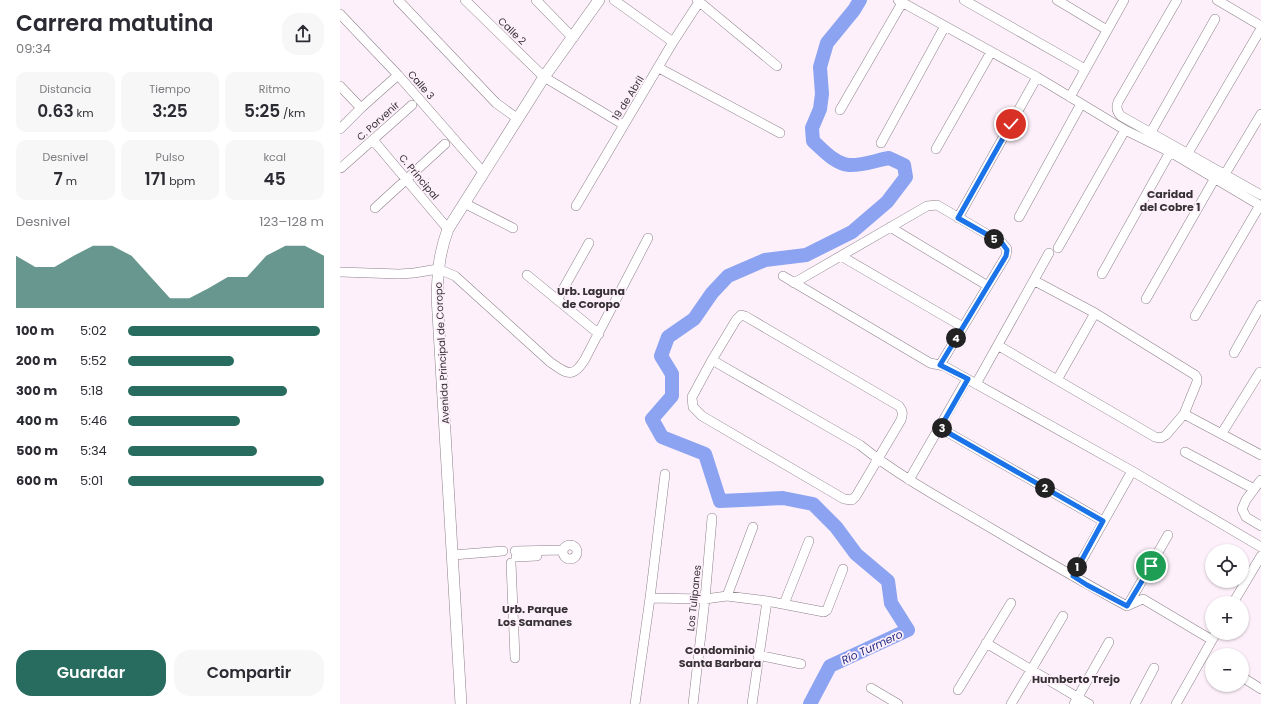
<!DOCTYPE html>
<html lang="es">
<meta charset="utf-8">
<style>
:root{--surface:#fff;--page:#f7f7f7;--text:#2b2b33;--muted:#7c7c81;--accent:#286c5f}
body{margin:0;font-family:Poppins,sans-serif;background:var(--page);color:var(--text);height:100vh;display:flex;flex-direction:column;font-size:15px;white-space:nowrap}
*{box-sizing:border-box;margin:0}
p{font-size:13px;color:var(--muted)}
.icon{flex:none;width:22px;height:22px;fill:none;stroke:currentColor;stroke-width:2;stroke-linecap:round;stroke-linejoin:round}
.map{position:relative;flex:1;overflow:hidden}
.sheet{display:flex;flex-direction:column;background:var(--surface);width:340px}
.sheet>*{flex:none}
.tools{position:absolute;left:865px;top:544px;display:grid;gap:8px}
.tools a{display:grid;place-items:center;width:44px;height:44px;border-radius:50%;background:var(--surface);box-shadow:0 1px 3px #0004;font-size:20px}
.pin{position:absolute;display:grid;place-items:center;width:34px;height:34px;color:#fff;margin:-17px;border:2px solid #fff;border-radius:50%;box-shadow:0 1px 4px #0007}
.km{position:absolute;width:20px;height:20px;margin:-10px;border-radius:50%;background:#222;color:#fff;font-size:11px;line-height:20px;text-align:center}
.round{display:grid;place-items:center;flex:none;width:42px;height:42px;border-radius:16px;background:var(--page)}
.head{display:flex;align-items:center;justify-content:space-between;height:68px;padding:0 16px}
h1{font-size:22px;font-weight:600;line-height:30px}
.stats{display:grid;grid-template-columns:repeat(3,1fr);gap:6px;height:68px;padding:4px 16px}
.stats div{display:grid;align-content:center;border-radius:10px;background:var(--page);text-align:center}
.stats b{font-size:17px;font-weight:600}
.stats small{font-size:11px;font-weight:400}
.stats p{font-size:11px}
.chart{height:112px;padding:8px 16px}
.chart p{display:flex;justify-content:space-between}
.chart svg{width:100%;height:72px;margin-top:4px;fill:var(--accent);opacity:.7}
.action{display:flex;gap:8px;margin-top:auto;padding:8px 16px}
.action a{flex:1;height:46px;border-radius:16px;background:var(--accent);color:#fff;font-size:16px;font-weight:600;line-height:46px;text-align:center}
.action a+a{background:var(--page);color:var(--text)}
ul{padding:0 16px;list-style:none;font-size:13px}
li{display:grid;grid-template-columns:64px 48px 1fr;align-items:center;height:30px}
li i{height:10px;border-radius:5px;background:var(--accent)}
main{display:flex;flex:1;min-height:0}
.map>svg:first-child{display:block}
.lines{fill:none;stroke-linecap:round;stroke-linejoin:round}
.river{stroke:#8ba3f1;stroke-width:14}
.minor-casing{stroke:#8c8089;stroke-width:10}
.tertiary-casing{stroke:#8c8089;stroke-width:12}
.minor{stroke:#fff;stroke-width:9}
.tertiary{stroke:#fff;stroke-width:11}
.route-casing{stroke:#fff;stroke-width:8}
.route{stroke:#1a73e8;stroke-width:5}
.labels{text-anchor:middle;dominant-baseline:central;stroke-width:3.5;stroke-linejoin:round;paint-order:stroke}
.street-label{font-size:10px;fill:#363135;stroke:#fdf0fa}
.neighbourhood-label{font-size:11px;font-weight:bold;fill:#363135;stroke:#fdf0fa}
.water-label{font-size:11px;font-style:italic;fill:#202b84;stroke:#fdf0fa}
</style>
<main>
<section class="sheet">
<div class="head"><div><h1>Carrera matutina</h1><p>09:34</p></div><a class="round"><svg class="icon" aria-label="share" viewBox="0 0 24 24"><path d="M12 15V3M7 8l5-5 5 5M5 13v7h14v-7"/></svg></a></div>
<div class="stats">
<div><p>Distancia</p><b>0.63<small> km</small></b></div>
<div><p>Tiempo</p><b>3:25</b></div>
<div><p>Ritmo</p><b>5:25<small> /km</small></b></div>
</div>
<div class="stats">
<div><p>Desnivel</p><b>7<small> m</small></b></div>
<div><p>Pulso</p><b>171<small> bpm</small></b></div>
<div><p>kcal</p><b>45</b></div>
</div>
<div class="chart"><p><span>Desnivel</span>123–128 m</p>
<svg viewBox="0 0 160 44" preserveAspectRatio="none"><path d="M0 44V12L10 19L20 19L30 12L40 6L50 6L60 12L70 25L80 38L90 38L100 32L110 25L120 25L130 12L140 6L150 6L160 12V44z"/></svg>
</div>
<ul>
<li><b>100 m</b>5:02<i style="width:98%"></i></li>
<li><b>200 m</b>5:52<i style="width:54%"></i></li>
<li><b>300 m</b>5:18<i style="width:81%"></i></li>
<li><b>400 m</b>5:46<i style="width:57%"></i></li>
<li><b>500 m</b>5:34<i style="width:66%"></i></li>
<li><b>600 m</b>5:01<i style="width:100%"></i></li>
</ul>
<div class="action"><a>Guardar</a><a>Compartir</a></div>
</section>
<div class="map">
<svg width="921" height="704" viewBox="0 0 921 704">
<rect width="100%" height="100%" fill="#fdf0fa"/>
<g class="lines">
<path class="river" d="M470,704L490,666L568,630L551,603L548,581L516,554L496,527L473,504L443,498L380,501L365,454L322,437L312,419L332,396V374L321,356L328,337L354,319L372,293L388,276L425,260L466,255L512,232L547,202L566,177L564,165L549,158C537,160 521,166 509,165C495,164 483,150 473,141L472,128L480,109L482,94L480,67L487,43L514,10L520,0"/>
<g class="minor-casing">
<path id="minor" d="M58,0L156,103L178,119
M125,0L204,77L284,125
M196,0L233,38
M274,0L333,42
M357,0L437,66
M558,0L697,77L785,130L830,152L762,274
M624,0L745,69
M717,0L767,30
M837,0L778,102C776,107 777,112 781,116L921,195
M877,0L921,26
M0,14L58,75L143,172
M319,68L440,133
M0,86L21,108
M730,97L784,0
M500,110L562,3
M0,129L21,108L58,75
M811,132L875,19
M33,140L108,229
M541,143L605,26
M596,149L651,52
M830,152L921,206
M848,153L919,32
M1,168L72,105
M885,174L921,114
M124,203L173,228
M236,206L333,42L359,2
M35,208L105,144
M679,217L741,104
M618,218L697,77
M550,227L648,286
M718,248L785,130
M501,256L623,327
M0,272L59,274L74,273L98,269L115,276L210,362C227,374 233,379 245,359L308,238
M187,275L259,334
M443,276L590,363L604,366L792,471L733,576
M454,283L587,206L597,205L662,243L667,249L666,256L600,365
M806,299L875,178
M217,300L249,243
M401,315L405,316L559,406C563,411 563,414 561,420L516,496L512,500L504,499L362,416L353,407L352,397L372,360L396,320Z
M855,316L920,205
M659,346L815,437L821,438L826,435L844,414L857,382V378L855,375L755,313L695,281
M894,353L921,305
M372,360L520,445C560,477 605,501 649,527C695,554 740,581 787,606L803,599L872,640
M717,380L755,313
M636,384L709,253
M844,414L921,455
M600,428L763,521
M882,433L920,372
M845,452L914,489L921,480
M792,471L921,547
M569,480L627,379
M914,489L906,500L902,509L906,517L921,526
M223 552a7 7 0 1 1 14 0a7 7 0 1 1-14 0Z
M175,551L223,550
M113,555L163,551
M176,557L197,556
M171,563L175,658
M387,596L413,527
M310,598L365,599L387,596L427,601L484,612L487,610L503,569
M893,603L921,556
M444,604L469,541
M788,605L828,535
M646,643L749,704
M418,655L461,664
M902,677L921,689
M531,688L558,704
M618,690L671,603
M295,704L310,598L325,474
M353,704L365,599L372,518
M412,704L427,601
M671,704L723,616
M734,704L769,642
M795,704L814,668
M836,704L876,633"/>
</g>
<g class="tertiary-casing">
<path id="tertiary" d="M121,704L97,296C98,271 99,253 108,229L204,77L259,0"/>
</g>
<use href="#minor" class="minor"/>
<use href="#tertiary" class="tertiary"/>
</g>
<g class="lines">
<g class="route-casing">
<path id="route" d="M671,124L618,218L662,243L667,250L666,256L600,365L628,379L600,428L763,521L733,576L747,585L787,606L811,566"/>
</g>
<use href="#route" class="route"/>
</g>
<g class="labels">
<g class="street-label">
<text transform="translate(172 31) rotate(44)">Calle 2</text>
<text transform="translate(81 85) rotate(49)">Calle 3</text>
<text transform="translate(288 98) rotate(-58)">19 de Abril</text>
<text transform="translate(38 121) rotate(-42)">C. Porvenir</text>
<text transform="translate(79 177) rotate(50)">C. Principal</text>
<text transform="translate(102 353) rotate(-93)">Avenida Principal de Coropo</text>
<text transform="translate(354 598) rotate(-84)">Los Tulipanes</text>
</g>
<g class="neighbourhood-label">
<text x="830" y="194">Caridad<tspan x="830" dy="13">del Cobre 1</tspan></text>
<text x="251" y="291">Urb. Laguna<tspan x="251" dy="13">de Coropo</tspan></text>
<text x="195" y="609">Urb. Parque<tspan x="195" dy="13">Los Samanes</tspan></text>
<text x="380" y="650">Condominio<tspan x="380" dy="13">Santa Barbara</tspan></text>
<text x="736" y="679">Humberto Trejo</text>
</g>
<g class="water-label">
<text transform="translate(532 647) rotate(-25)">Río Turmero</text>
</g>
</g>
</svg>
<div class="tools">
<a><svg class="icon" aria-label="locate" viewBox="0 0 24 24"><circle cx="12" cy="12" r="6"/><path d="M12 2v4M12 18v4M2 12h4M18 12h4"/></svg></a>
<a>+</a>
<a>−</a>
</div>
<div class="pin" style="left:811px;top:566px;background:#1e9e55"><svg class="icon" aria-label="arrive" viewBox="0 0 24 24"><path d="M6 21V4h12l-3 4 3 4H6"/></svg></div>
<div class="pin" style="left:671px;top:124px;background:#d93025"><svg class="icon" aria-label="check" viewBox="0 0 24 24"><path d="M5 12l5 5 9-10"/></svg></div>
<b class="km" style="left:737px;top:567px">1</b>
<b class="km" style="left:705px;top:488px">2</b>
<b class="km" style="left:602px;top:428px">3</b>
<b class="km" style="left:616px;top:338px">4</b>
<b class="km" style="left:654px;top:239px">5</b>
</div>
</main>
